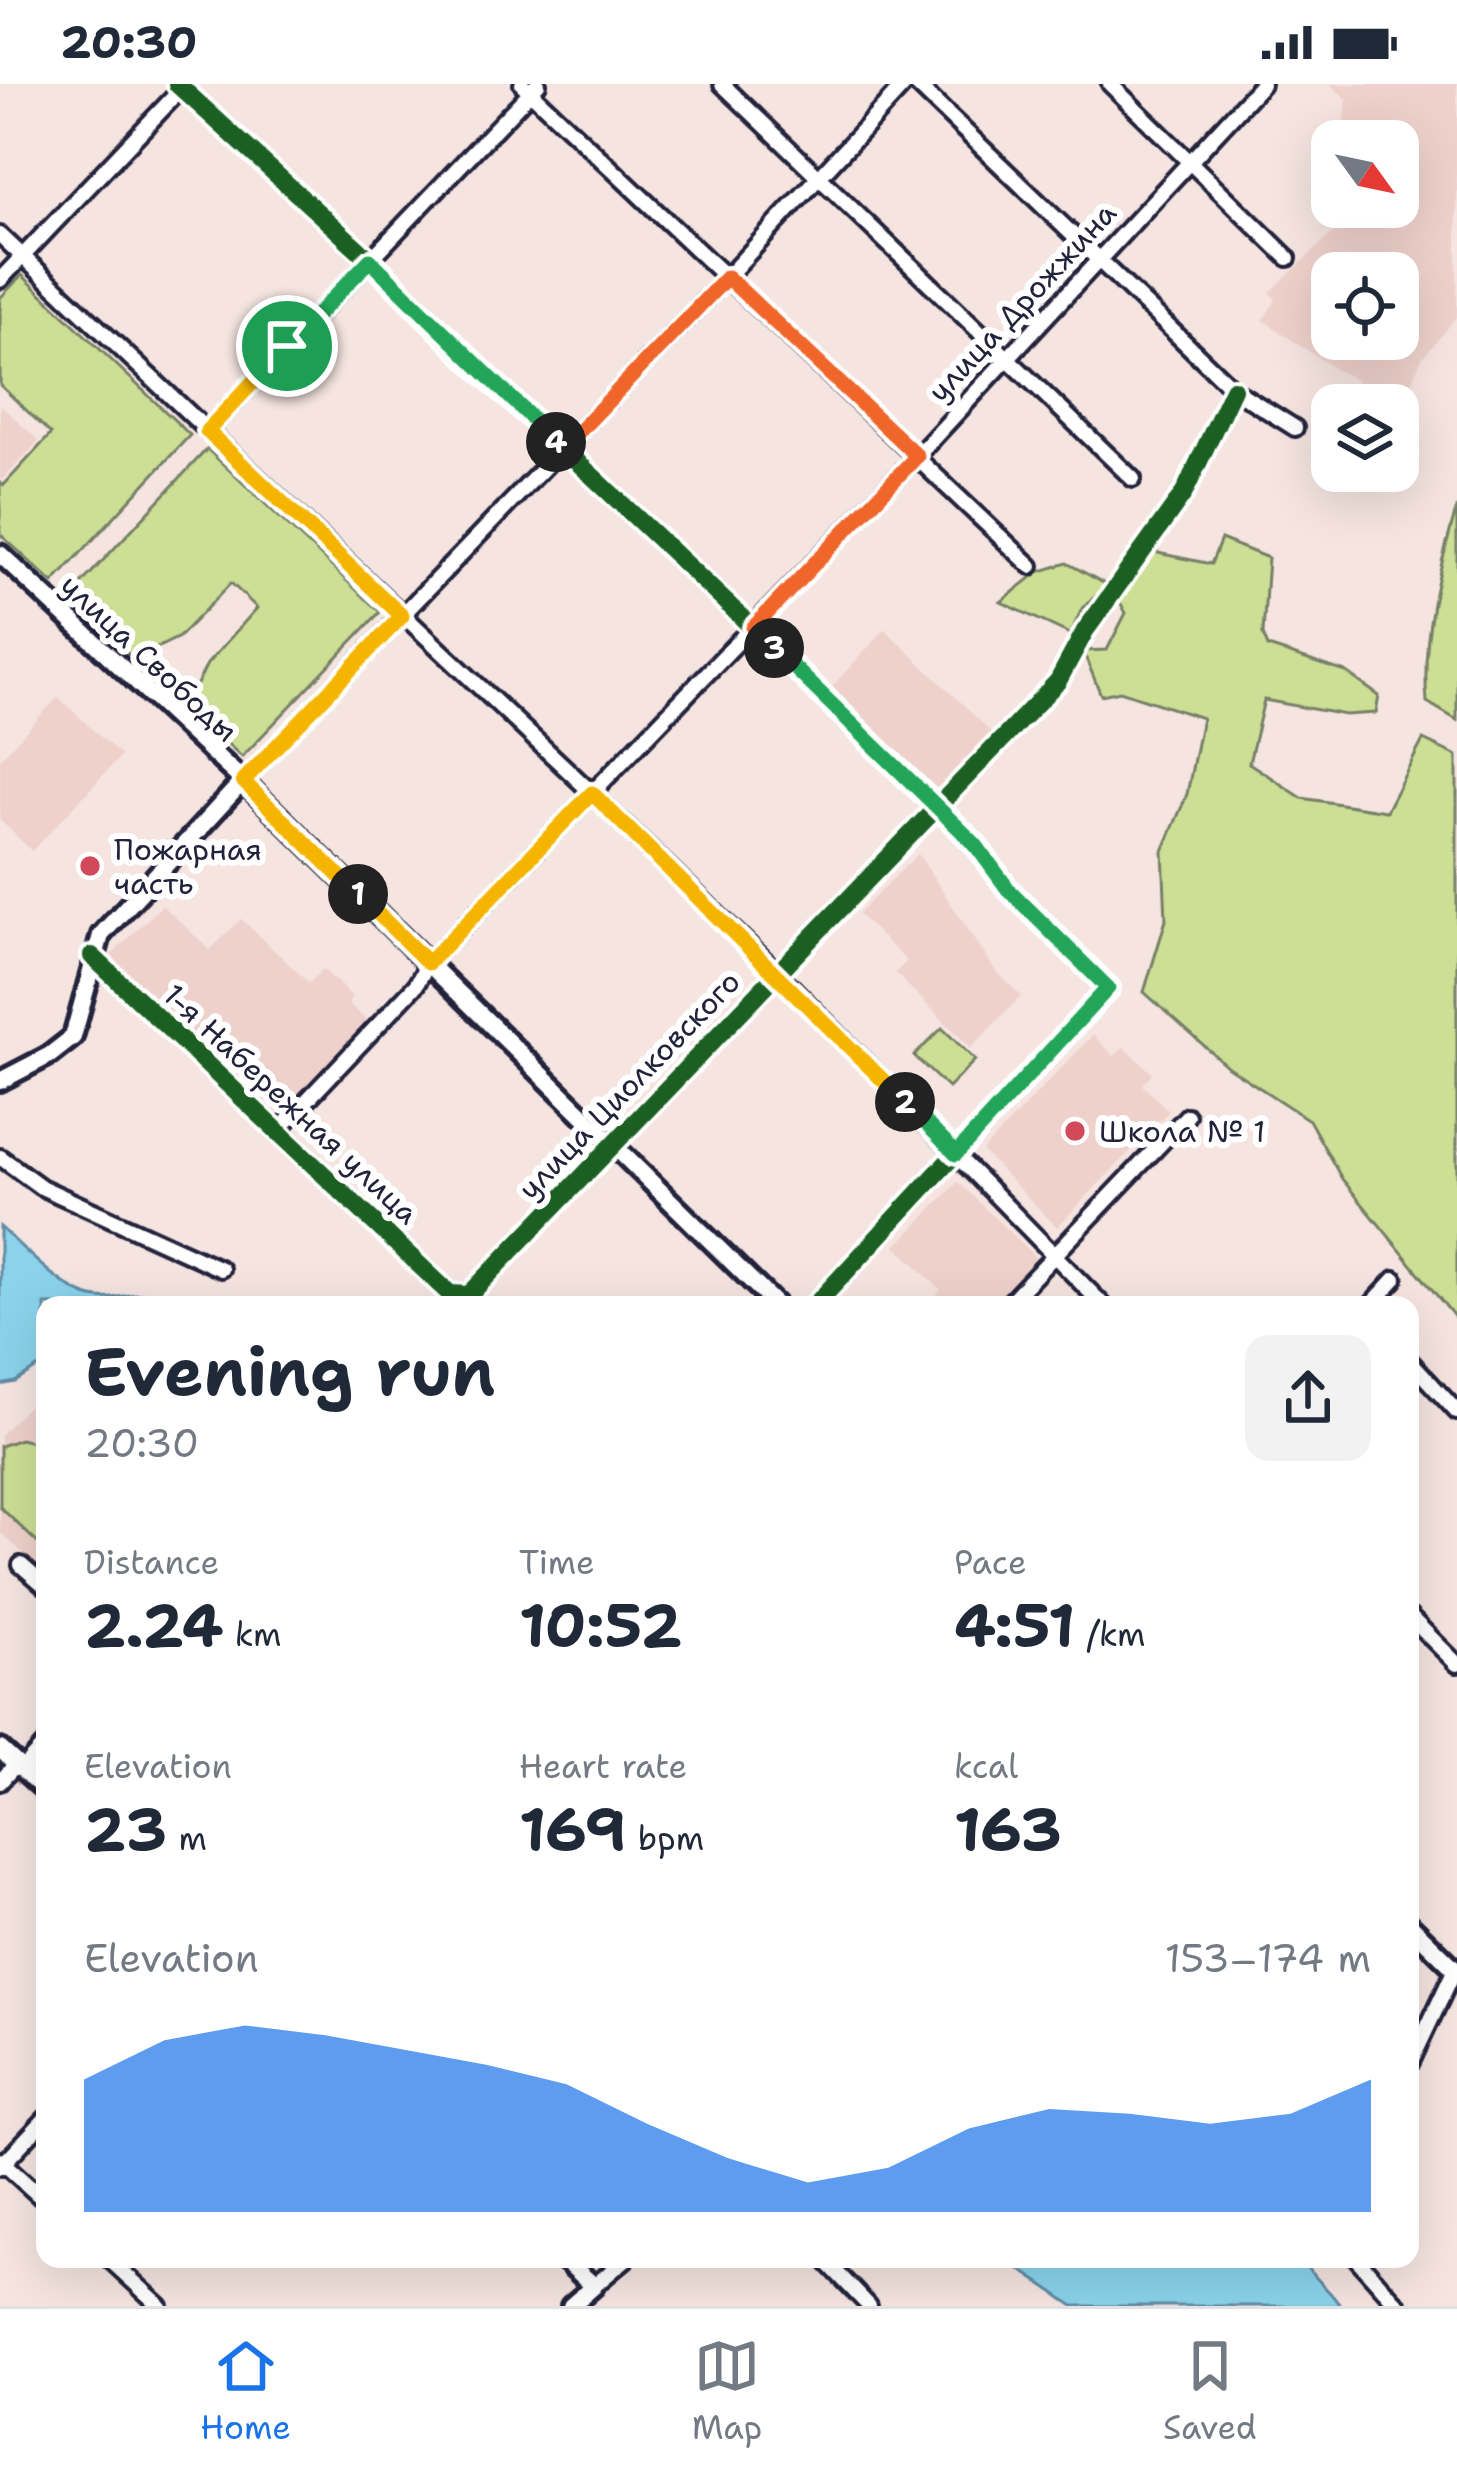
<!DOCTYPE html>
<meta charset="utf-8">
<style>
:root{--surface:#fff;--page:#f2f2f3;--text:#1f2937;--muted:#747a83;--line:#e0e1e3;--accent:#1a73e8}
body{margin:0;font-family:"Shantell Sans",sans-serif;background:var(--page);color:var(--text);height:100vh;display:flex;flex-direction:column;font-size:45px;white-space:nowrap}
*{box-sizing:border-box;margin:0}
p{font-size:39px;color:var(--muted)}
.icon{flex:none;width:66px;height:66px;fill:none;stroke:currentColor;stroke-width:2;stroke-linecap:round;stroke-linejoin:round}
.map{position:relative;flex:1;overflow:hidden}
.drawer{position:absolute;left:36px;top:1212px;width:1383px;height:972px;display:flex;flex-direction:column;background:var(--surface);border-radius:24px;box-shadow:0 12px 48px #0002}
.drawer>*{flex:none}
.needle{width:78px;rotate:123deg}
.fabs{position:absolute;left:1311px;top:36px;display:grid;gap:24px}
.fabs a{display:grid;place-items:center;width:108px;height:108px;border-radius:24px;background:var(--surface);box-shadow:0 12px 48px #0002;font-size:60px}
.pin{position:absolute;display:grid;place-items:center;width:102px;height:102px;color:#fff;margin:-51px;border:6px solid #fff;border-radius:50%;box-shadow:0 3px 12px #0007}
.km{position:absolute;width:60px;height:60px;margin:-30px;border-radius:50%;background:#222;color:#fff;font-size:33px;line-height:60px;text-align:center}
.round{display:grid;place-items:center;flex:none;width:126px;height:126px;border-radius:24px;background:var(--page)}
.headline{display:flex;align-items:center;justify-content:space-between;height:204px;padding:0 48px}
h1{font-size:66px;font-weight:700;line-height:90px}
.stats{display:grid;grid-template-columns:repeat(3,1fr);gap:18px;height:204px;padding:12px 48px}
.stats div{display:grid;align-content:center}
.stats b{font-size:60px;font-weight:700}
.stats small{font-size:33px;font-weight:400}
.stats p{font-size:33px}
.chart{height:336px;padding:24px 48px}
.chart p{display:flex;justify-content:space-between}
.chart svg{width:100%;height:216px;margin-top:12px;fill:var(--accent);opacity:.7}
.status{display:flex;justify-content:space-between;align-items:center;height:84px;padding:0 60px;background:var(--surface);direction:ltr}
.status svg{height:33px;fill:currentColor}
.menu{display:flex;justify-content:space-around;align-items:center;height:168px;border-top:3px solid var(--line);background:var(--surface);font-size:33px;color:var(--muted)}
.menu a{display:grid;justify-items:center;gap:6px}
.menu .active{color:var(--accent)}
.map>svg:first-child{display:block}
.built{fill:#eed1cb;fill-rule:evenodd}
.green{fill:#ccdf94;stroke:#778068;stroke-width:3}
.water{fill:#8ad3eb;stroke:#608ca5;stroke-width:3}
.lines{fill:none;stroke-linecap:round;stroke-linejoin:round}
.minor-casing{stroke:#22223b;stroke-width:22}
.major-casing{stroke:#22223b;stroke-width:26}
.minor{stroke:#fff;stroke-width:14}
.major{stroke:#fff;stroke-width:16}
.cycleway-casing{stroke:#fff;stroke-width:26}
.cycleway{stroke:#1b5e20;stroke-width:18}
.split-1-casing{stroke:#fff;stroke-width:24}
.split-2-casing{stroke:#fff;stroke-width:24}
.split-3-casing{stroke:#fff;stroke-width:24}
.split-4-casing{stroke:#fff;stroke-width:24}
.split-5-casing{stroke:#fff;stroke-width:24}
.split-1{stroke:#f5b400;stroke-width:15}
.split-2{stroke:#f5b400;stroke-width:15}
.split-3{stroke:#22a559;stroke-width:15}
.split-4{stroke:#f0652b;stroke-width:15}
.split-5{stroke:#22a559;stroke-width:15}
.poi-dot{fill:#d1495b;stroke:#fff;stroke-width:4.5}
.labels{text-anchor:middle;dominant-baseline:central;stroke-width:12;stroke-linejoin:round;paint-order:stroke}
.street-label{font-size:30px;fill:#22223b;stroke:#fff}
.poi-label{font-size:30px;fill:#22223b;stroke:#fff;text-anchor:start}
</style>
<div class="status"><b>20:30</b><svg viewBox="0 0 49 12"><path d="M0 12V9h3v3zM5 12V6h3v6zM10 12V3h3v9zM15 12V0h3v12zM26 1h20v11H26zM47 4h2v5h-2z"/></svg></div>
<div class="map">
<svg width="1457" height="2222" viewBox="0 0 1457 2222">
<rect width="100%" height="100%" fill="#f5e4e0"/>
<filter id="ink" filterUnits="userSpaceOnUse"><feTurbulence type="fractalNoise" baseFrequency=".00833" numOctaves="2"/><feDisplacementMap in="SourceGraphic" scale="24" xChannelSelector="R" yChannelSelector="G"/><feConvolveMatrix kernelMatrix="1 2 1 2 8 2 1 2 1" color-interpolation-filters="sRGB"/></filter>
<g filter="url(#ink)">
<path class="built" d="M1330,0H1457V232L1420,277L1403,325L1398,326V321H1380L1353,294L1335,285L1263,236L1276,216L1270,208L1335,147L1338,123H1398V57H1343L1347,15ZM1332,189H1398V255H1332Z
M0,321L39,357L2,396L0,394Z
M885,545L995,652L939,715L828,607Z
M58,613L121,672L32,767L0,736V675Z
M918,770L995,886L1021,912L971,964L895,889L907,877L858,830Z
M162,821L210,866L241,835L309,899L323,885L352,913L348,919L370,940L277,1035L111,872Z
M1093,951L1114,972L1124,963L1152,989L1142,1001L1169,1027L1057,1143L982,1067Z
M958,1098L1037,1175L992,1221H927L941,1206L896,1162Z
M31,1319L45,1332V1489L0,1448V1351Z"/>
<path class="green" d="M22,191L190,351L53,499L0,450V398L4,401L51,350L0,301V214Z
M207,365L380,528L242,673L186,622L207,580L257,524L231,499L179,553L134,575L68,514Z
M1457,423V636L1427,618C1421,553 1439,485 1457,423Z
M1221,455L1268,474L1263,550L1268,563L1346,588L1379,612L1376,629L1345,631L1264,616L1249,679L1302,714L1386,727L1423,656L1457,672V1236L1342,1095L1309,1036L1228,983L1144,908L1166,836L1163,767L1187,710L1202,634L1120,607L1101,611L1083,567L1107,566L1126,529L1115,509L1148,467L1211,480Z
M1067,479L1107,501L1082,525L1070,550L1001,518L1038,488Z
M942,944L975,976L948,1004L914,972Z
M20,1355L37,1359L45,1367V1466L0,1423V1362Z"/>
<path class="water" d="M0,1143C22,1162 63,1207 92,1213C124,1220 137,1197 175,1221H45V1279L15,1298L0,1301Z
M1005,2175H1299L1342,2222H1074Z"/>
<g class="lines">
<g class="minor-casing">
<path id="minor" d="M177,0L370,176L459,266L753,544L975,760L1008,805L1109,904L815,1221
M522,0L1031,482
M722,0L1133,395
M916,0L1233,305L1295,344
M1110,0L1288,174
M0,151L592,709L777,888L1103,1221
M0,196L186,0
M207,347L538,0
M243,697L727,193L905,0
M92,872L450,1210L469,1211L1058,597L1085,547L1184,409L1233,305
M277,1048L416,901L428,879L917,372L1262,0
M0,1073L41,1103L221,1185
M1007,1221L1187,1032
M1371,1221L1395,1195
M1410,1277L1457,1328
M21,1481L45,1502
M1410,1533L1457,1580
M22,1685L45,1660
M0,1698L16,1680
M1410,1980L1455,1885
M0,2076L45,2117
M0,2083L45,2035
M109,2175L160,2222
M824,2175L869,2222
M1357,2175L1399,2222
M594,2202L626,2175"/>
</g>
<g class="major-casing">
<path id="major" d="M0,470L243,697L776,1221
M0,997L50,971L73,953L101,851L243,697
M0,1665L45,1706
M1410,1841L1457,1887
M564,2175L594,2202L571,2222"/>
</g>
<use href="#minor" class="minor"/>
<use href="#major" class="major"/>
<g class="cycleway-casing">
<path id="cycleway" d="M177,0L370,176L459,266L753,544L975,760L1008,805L1109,904L815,1221
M92,872L450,1210L469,1211L1058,597L1085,547L1184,409L1233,305"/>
</g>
<use href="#cycleway" class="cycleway"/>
</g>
</g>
<g class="lines" filter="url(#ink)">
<g class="split-1-casing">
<path id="split-1" d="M287,262L207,347L402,532L243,697L358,810"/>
</g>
<g class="split-2-casing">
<path id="split-2" d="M358,810L428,879L592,709L905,1018"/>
</g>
<g class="split-3-casing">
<path id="split-3" d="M774,564L975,760L1008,805L1108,904L956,1070L905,1018"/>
</g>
<g class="split-4-casing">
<path id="split-4" d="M556,358L563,364L727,193L917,372L753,544L774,564"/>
</g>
<g class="split-5-casing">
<path id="split-5" d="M287,262L370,176L556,358"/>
</g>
<use href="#split-1" class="split-1"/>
<use href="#split-2" class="split-2"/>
<use href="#split-3" class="split-3"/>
<use href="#split-4" class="split-4"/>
<use href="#split-5" class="split-5"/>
</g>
<g class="poi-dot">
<circle cx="90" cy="782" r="12"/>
<circle cx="1075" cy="1047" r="12"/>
</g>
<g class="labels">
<g class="street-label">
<text transform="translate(1022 218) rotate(-47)">улица Дрожжина</text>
<text transform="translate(149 574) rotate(43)">улица Свободы</text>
<text transform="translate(629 1001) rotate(-46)">улица Циолковского</text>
<text transform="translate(291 1020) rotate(43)">1-я Набережная улица</text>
</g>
<g class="poi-label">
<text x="114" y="765">Пожарная<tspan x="114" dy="34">часть</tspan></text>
<text x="1099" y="1047">Школа № 1</text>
</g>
</g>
</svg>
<div class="fabs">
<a><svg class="needle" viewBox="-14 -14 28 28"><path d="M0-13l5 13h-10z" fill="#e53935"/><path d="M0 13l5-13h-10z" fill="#747a83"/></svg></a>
<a><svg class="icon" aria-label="locate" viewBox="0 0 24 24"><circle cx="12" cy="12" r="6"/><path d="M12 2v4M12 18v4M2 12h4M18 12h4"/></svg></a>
<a><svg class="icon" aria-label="layers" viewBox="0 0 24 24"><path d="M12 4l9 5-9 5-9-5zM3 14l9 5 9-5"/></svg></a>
</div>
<div class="pin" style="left:287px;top:262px;background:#1e9e55"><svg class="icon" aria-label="arrive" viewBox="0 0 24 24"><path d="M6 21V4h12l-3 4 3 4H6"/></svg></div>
<b class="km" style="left:358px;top:810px">1</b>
<b class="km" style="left:905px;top:1018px">2</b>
<b class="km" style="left:774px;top:564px">3</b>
<b class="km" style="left:556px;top:358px">4</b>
<section class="drawer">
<div class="headline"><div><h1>Evening run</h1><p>20:30</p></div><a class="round"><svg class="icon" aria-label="share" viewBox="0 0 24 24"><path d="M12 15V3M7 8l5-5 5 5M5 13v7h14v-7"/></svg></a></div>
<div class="stats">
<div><p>Distance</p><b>2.24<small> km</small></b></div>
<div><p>Time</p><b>10:52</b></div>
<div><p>Pace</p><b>4:51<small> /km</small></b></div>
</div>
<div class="stats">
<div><p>Elevation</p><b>23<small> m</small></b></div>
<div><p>Heart rate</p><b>169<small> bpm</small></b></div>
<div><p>kcal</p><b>163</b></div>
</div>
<div class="chart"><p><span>Elevation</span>153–174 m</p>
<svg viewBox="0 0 160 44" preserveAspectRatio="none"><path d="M0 44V17L10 9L20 6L30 8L40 11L50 14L60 18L70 26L80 33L90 38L100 35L110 27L120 23L130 24L140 26L150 24L160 17V44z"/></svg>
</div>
</section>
</div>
<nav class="menu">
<a class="active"><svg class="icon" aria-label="home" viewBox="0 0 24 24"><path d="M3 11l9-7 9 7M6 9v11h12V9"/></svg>Home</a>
<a><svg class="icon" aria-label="map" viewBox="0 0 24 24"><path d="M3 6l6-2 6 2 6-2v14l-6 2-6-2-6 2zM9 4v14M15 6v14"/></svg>Map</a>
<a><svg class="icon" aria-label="saved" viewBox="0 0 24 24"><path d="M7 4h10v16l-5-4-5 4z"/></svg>Saved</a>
</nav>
